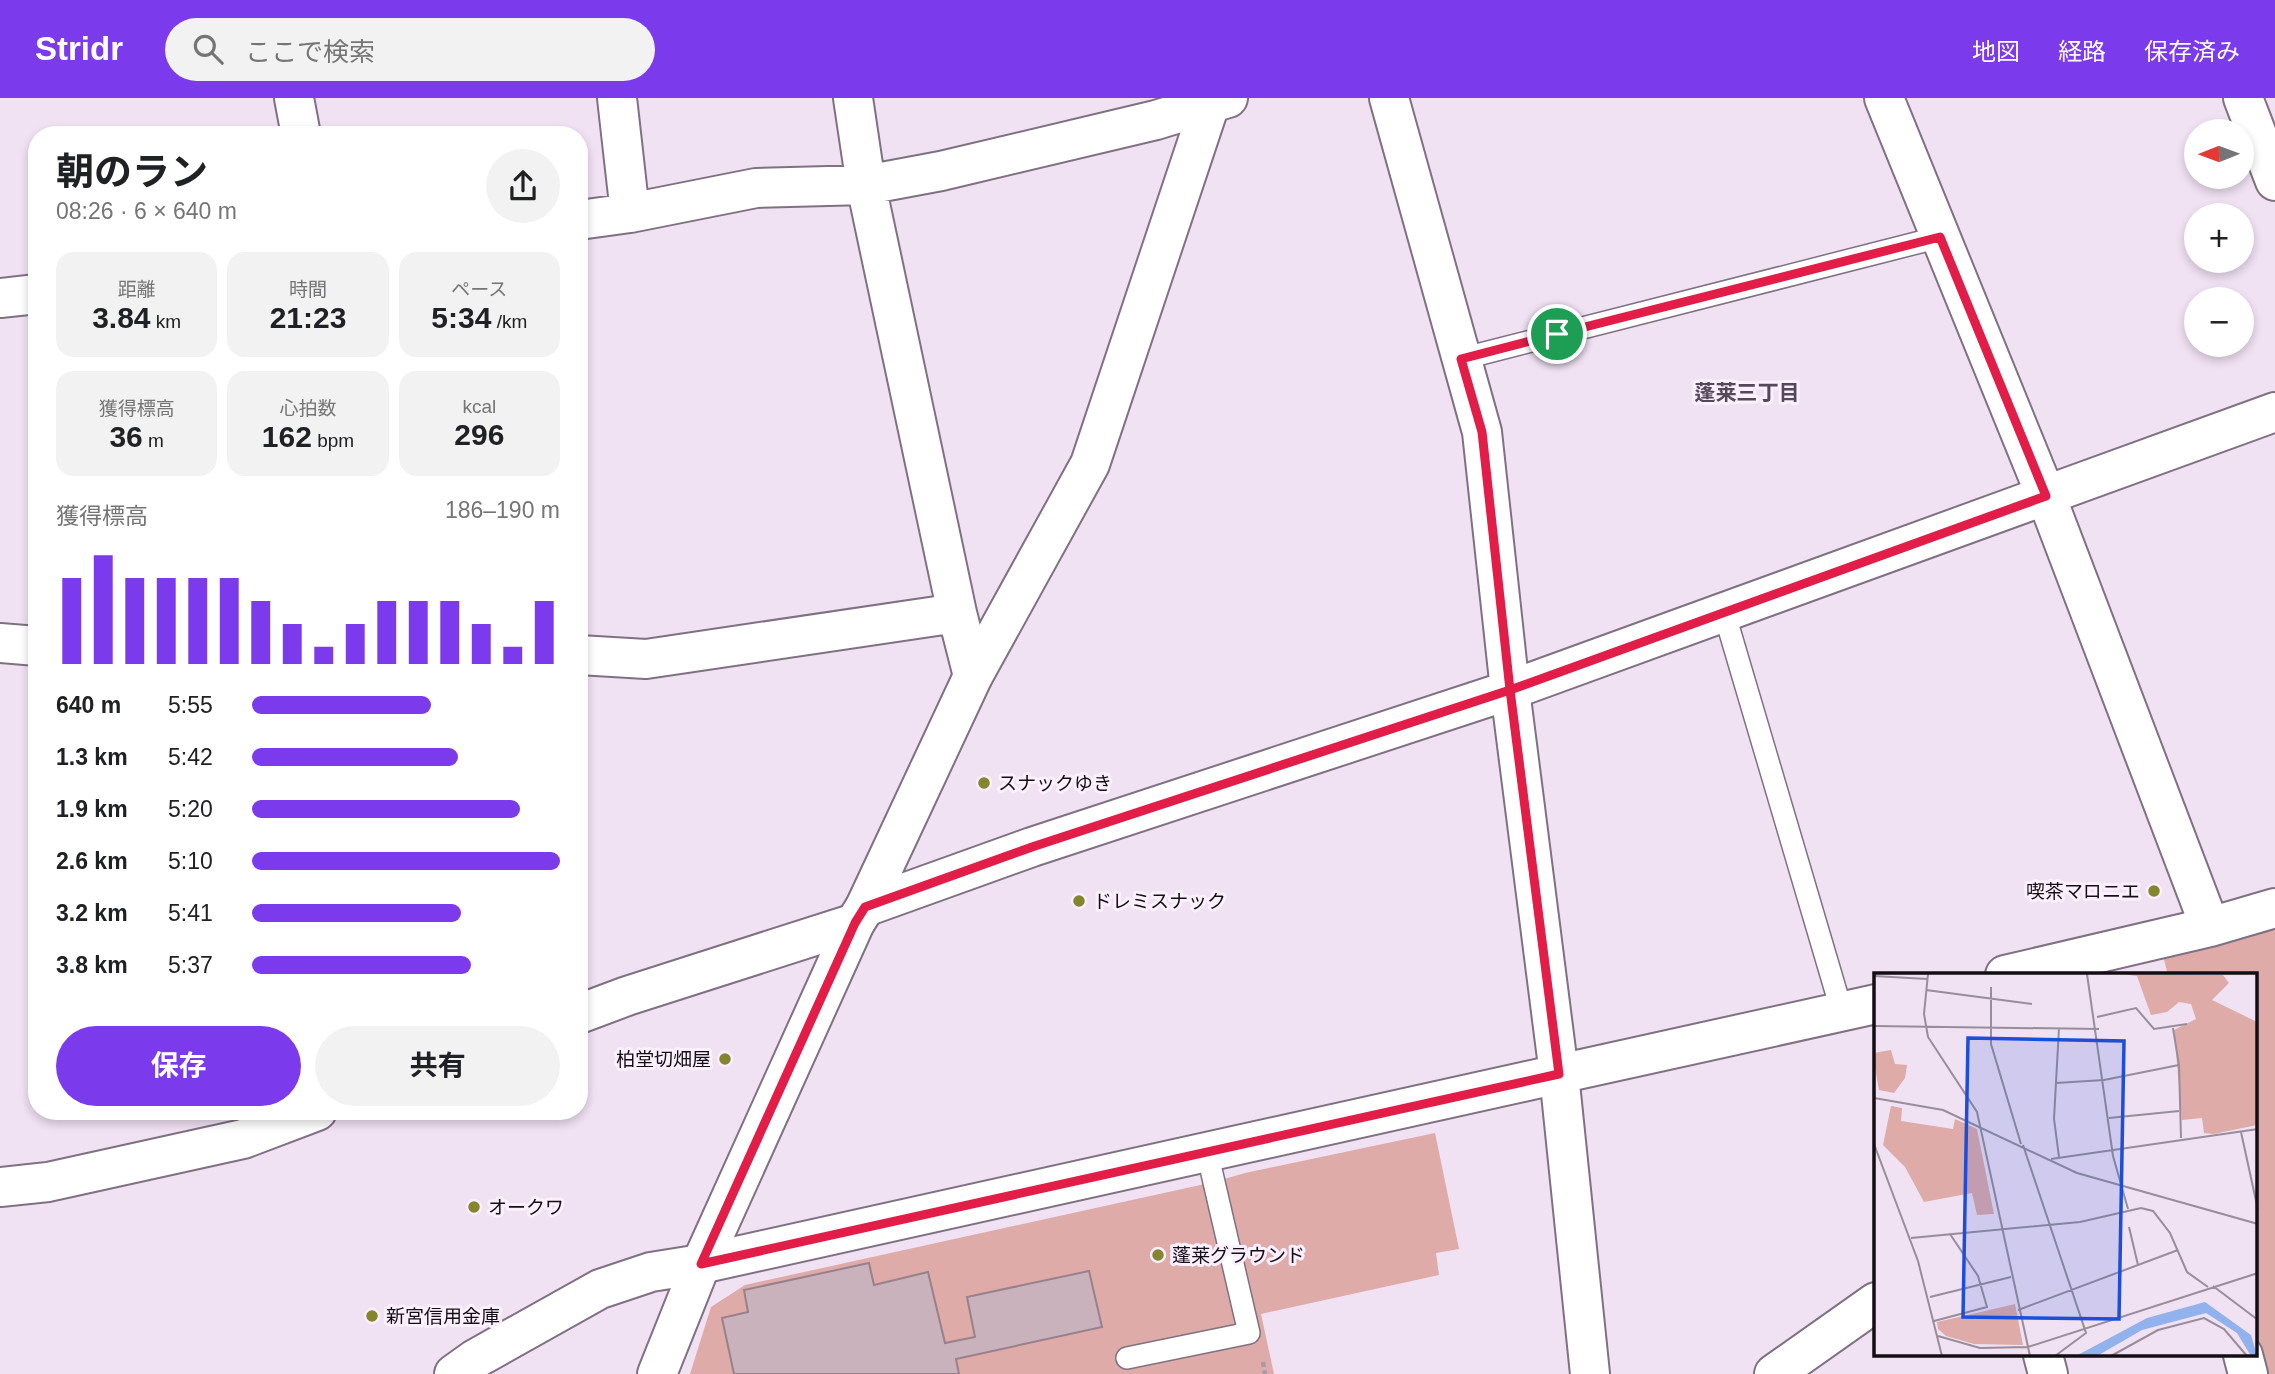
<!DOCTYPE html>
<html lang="ja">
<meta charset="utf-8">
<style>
:root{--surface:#fff;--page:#f2f2f2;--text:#202124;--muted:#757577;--accent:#7c3aed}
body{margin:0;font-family:Helvetica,"Noto Sans JP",sans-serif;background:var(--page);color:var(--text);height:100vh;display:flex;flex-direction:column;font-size:26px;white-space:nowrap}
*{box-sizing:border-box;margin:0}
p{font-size:23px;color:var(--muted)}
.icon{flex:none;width:38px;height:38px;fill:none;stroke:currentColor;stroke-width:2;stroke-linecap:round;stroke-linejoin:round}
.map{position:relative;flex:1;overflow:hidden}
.details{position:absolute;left:28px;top:28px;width:560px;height:994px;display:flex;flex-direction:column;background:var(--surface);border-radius:28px;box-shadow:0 4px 10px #0003}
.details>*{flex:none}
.needle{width:46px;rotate:269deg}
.controls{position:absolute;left:2184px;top:21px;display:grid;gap:14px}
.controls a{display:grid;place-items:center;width:70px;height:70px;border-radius:50%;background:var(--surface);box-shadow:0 4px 10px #0003;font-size:35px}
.pin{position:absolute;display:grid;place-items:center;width:60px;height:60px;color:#fff;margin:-30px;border:4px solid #fff;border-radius:50%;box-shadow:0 2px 7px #0007}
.round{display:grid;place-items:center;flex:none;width:74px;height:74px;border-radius:37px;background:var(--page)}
.head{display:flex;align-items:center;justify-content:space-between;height:119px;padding:0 28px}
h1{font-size:38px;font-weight:700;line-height:52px}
.stats{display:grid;grid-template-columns:repeat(3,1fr);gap:10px;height:119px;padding:7px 28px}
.stats div{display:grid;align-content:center;border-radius:18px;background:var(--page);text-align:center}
.stats b{font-size:30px;font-weight:700}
.stats small{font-size:19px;font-weight:400}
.stats p{font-size:19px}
.chart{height:196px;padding:14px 28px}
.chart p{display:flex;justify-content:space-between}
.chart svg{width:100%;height:126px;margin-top:7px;stroke:var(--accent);stroke-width:6}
.cta{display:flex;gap:14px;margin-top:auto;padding:14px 28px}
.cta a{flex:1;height:80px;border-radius:42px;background:var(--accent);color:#fff;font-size:28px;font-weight:700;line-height:80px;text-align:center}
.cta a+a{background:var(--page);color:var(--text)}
ul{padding:0 28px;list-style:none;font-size:23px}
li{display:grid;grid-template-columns:112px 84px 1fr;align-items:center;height:52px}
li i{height:18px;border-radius:9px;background:var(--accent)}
header{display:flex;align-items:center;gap:42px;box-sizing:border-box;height:98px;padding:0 35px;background:var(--accent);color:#fff}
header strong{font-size:33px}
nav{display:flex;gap:38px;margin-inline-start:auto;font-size:24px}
.search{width:490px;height:63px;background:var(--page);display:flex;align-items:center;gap:18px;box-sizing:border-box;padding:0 24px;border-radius:38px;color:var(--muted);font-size:26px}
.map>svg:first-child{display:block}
.green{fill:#deaba9}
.building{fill:#c9b2bc;stroke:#97818a;stroke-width:2}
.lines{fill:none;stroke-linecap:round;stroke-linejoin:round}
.lane-casing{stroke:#7f7182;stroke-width:24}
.street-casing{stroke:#7f7182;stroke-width:42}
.secondary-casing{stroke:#7f7182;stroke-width:42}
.path{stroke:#a69aa8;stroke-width:4.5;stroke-dasharray:5 3.5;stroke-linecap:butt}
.lane{stroke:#fff;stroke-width:21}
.street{stroke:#fff;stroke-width:38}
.secondary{stroke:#fff;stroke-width:38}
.route-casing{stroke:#fff;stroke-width:14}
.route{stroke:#e11d48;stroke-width:9}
.poi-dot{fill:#85852e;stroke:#fceffe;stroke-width:2.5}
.labels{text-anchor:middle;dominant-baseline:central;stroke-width:6;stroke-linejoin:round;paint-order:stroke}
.poi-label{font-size:19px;fill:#130e14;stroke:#fceffe;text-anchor:start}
.neighbourhood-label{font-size:21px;font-weight:bold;fill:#554858;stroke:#fceffe}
.inset-road{fill:none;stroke:#988d9a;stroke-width:2}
.view{fill:#1d4ed8;fill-opacity:0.15;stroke:#1d4ed8;stroke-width:3.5}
.inset-edge{fill:none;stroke:#130e14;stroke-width:3.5}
</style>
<header>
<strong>Stridr</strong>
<div class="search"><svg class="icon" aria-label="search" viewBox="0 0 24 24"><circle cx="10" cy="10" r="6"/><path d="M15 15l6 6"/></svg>ここで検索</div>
<nav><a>地図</a><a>経路</a><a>保存済み</a></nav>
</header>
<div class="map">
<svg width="2275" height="1276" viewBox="0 0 2275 1276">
<rect width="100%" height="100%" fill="#f0e1f3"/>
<path class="green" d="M2275,824V1276H2266L2256,1234V877H2168L2162,854Z
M1435,1035L1459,1151L1436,1155L1439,1177L1261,1216L1274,1276H690L711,1209L745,1187L1214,1084L1245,1075Z"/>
<path class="building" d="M869,1165L874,1187L928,1174L945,1245L975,1239L967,1199L1089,1173L1102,1229L956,1261L959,1276H734L722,1220L748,1214L744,1192Z"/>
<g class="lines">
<g class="lane-casing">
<path id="lane" d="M1461,261L1940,139
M1724,514L1842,914
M1127,1260L1249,1235L1207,1054"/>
</g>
<g class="street-casing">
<path id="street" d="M294,0L301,37
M617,0L630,115
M853,0L866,87L957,515L973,578
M1389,0L1482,334L1510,592L1559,976L1590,1276
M1884,0L2046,398L2210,829
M579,122L630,115L756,90L866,87L941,73L1156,22L1228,0
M0,200L37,196
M0,545L37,548
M579,557L646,561L957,515
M865,809L1032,749L1510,592L2275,314
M2005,877L2210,829L2275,810
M579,916L627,898L855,825
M1559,976L1876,906
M0,1089L48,1084L243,1041L317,1013
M2043,1257L2048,1276
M2243,1257L2248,1276
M454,1276L475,1261L600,1191L651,1174L701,1166
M1774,1276L1876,1204"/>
</g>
<g class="secondary-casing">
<path id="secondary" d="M2243,0L2275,83
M701,1166L1559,976
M657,1276L701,1166L855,825L865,809L973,578L1090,366L1210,6"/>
</g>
<path class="path" d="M1263,1264L1265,1276"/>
<use href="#lane" class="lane"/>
<use href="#street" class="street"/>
<use href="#secondary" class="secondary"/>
</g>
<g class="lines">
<g class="route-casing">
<path id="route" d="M1557,236L1461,261L1482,334L1510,592L1032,749L865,809L855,825L701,1166L1559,976L1510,592L2046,398L1940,139L1557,236"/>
</g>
<use href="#route" class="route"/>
</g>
<g class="poi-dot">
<circle cx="984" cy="685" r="7"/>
<circle cx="2154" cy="793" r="7"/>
<circle cx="1079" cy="803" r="7"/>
<circle cx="725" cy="961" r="7"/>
<circle cx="474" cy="1109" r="7"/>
<circle cx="1158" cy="1157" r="7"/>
<circle cx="372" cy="1218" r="7"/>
</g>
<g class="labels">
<g class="poi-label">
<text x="998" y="685">スナックゆき</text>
<text x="2140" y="793" text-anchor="end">喫茶マロニエ</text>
<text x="1093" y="803">ドレミスナック</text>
<text x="711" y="961" text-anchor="end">柏堂切畑屋</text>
<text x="488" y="1109">オークワ</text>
<text x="1172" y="1157">蓬莱グラウンド</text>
<text x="386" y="1218">新宮信用金庫</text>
</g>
<g class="neighbourhood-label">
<text x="1747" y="294">蓬莱三丁目</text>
</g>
</g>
<g transform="translate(1874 875)">
<rect width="383" height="383" fill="#f0e1f3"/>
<path d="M247,1L349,2L355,10L338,27L383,49V152L340,161L330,160L328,145L308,147L300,57L322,46L317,31L305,29L293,39L277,42L263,3ZM17,77L21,91L33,92L31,105L20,120L5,117L0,89V80ZM17,133L28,135L27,148L79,156L81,146L103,156L120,241L103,242L98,220L50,229L31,194L9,172ZM141,331L149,372L100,371L72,363L64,356L63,349Z" fill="#deaba9"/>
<path d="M331,329L377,362L383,383H377L363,360L332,340L268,357L223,383H202L273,345Z" fill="#91b2ec"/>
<path class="inset-road" d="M54,1L50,41L54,64L103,139L156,383M213,1L239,183L254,236M0,3L53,6M117,14V71L147,171M52,17L158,31M223,44L262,35L280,56L313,51M0,53L225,56M185,55L180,146L185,184M299,55L305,92L307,165M182,110L230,107L305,92M0,125L69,137L203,200L384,251M235,145L305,138M367,159L384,237M0,171L44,288L68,383M149,172L212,360L181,383M177,186L384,156M255,254L264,292M37,265L206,249L267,235L279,238L296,260L313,299L334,314M339,313L384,347M56,324L137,304M144,337L304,277M60,348L113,334L104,303L76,261M64,363L106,375L154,374L384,300M237,383L284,357L330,345L350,356L373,383"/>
<path class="view" d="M94,65L250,68L245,346L89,344Z"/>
<rect width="383" height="383" class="inset-edge"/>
</g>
</svg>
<div class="controls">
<a><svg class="needle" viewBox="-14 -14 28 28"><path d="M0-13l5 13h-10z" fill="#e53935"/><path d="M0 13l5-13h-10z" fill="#757577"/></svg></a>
<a>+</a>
<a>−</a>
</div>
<div class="pin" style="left:1557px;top:236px;background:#1e9e55"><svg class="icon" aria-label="arrive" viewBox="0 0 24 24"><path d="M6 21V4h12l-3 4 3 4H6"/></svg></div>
<section class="details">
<div class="head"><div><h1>朝のラン</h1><p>08:26 · 6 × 640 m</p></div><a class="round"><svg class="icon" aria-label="share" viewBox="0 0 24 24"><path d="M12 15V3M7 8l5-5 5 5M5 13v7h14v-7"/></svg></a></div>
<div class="stats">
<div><p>距離</p><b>3.84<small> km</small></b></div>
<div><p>時間</p><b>21:23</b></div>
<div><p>ペース</p><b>5:34<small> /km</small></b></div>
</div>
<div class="stats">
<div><p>獲得標高</p><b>36<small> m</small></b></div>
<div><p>心拍数</p><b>162<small> bpm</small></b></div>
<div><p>kcal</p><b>296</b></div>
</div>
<div class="chart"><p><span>獲得標高</span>186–190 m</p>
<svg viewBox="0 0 160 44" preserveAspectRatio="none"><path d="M5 44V14M15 44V6M25 44V14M35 44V14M45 44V14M55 44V14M65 44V22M75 44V30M85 44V38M95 44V30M105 44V22M115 44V22M125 44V22M135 44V30M145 44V38M155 44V22"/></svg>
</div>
<ul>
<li><b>640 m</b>5:55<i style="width:58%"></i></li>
<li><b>1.3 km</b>5:42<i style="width:67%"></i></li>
<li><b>1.9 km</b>5:20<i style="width:87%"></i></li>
<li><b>2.6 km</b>5:10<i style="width:100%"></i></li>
<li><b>3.2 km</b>5:41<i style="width:68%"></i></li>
<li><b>3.8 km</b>5:37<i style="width:71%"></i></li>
</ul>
<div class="cta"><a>保存</a><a>共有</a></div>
</section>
</div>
